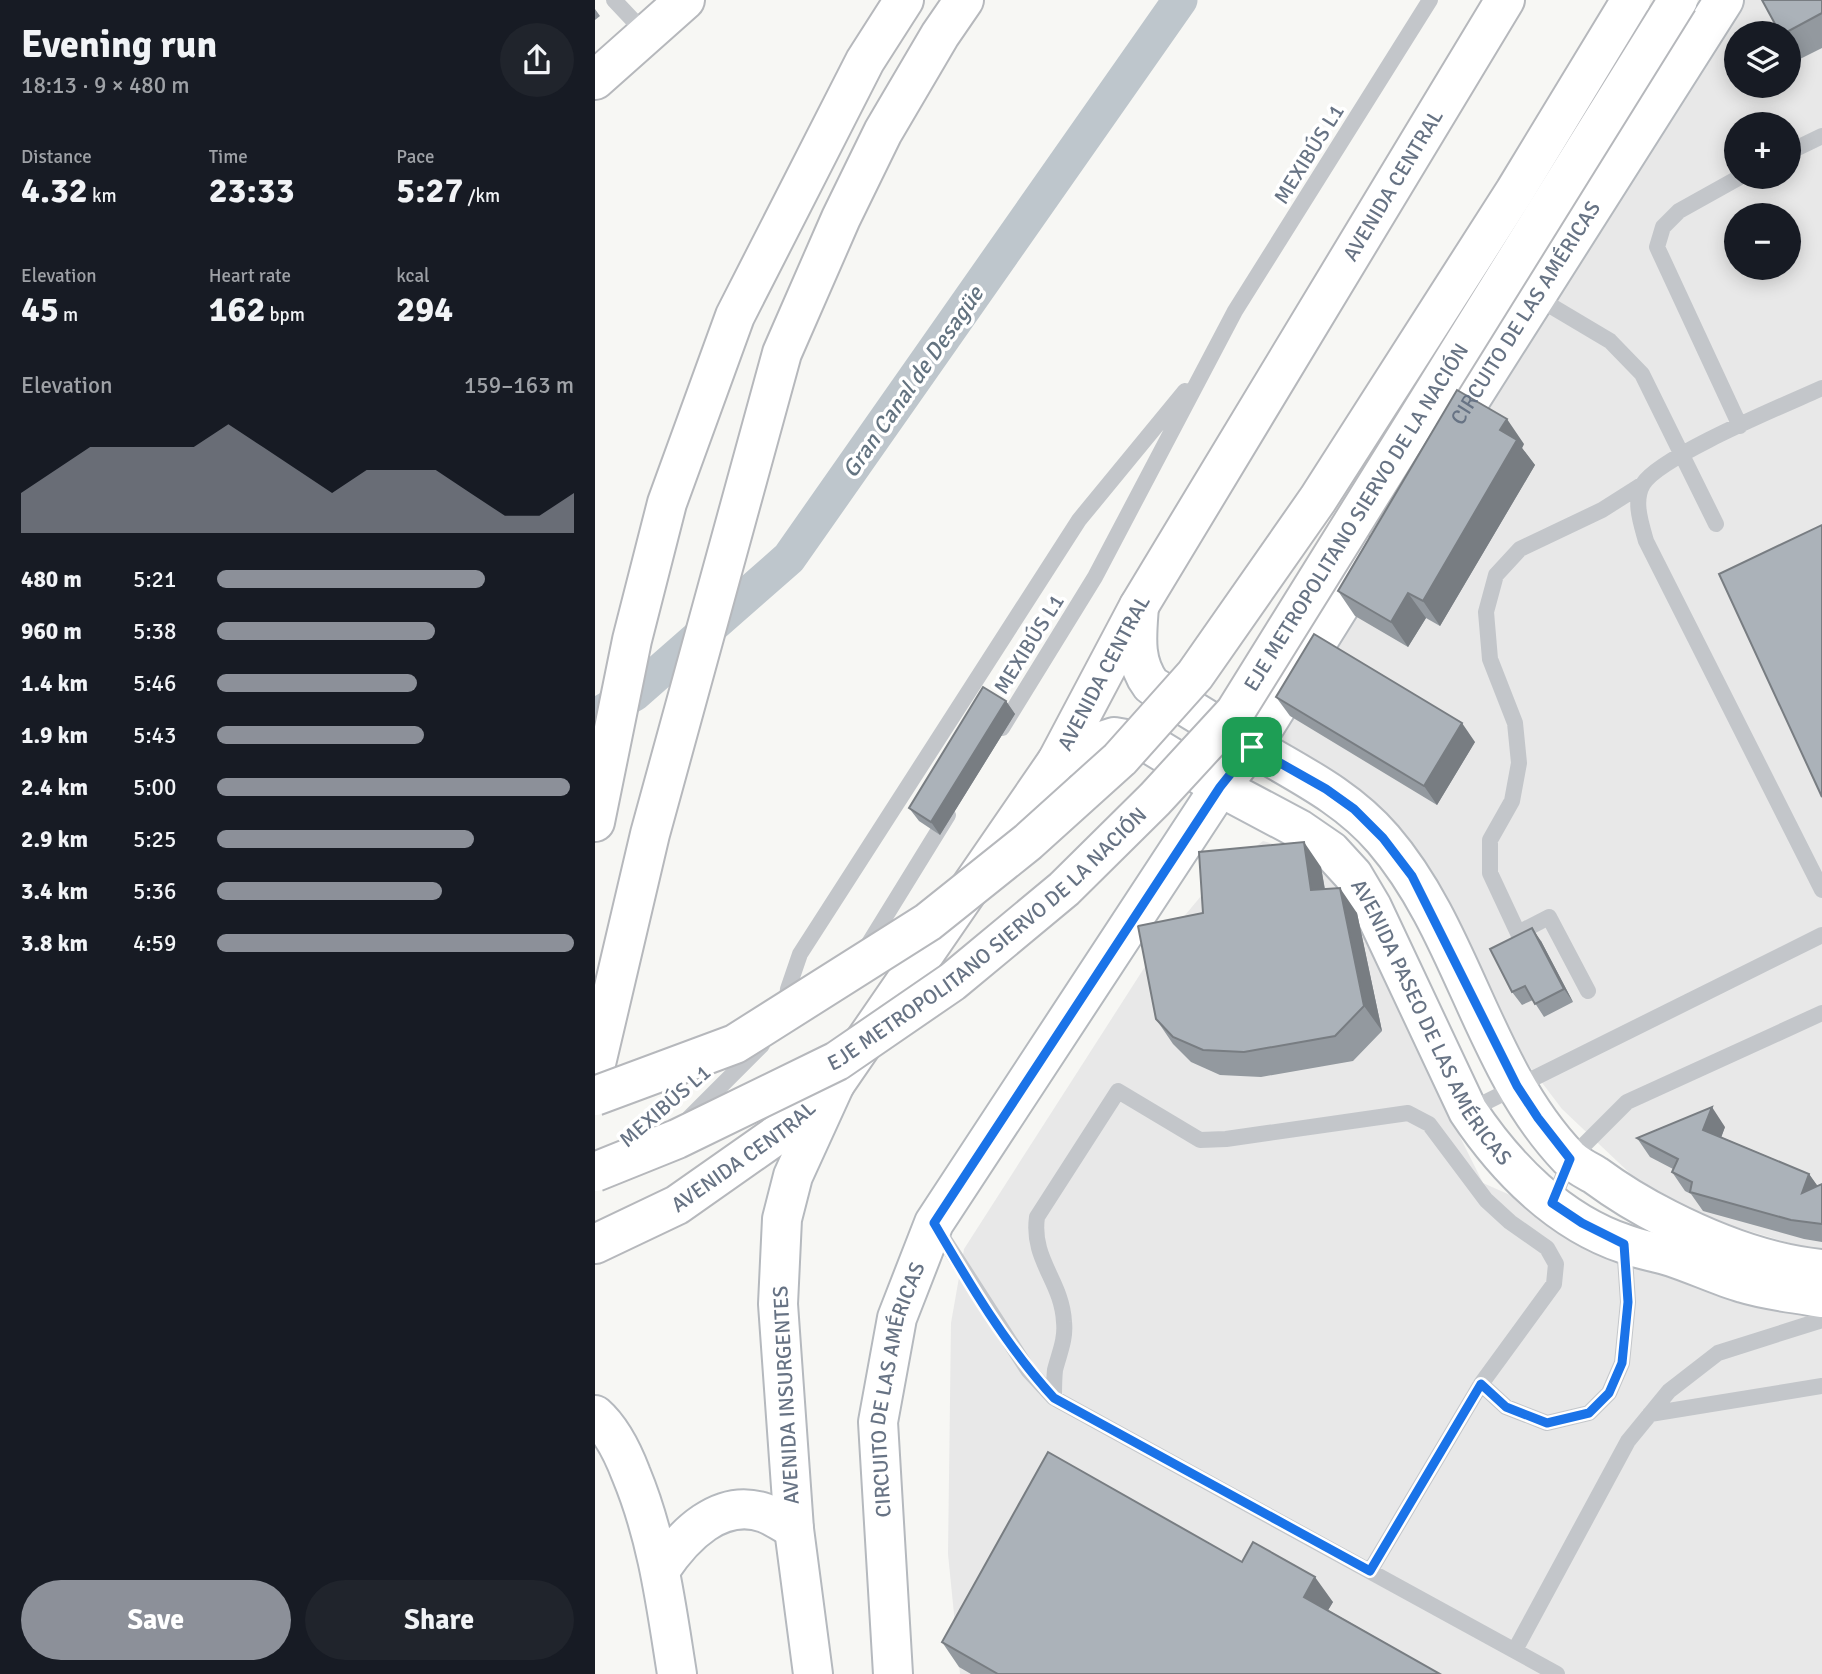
<!DOCTYPE html>
<meta charset="utf-8">
<style>
:root{--surface:#171b24;--page:#20242c;--text:#f1f3f6;--muted:#9ea1a6;--accent:#8c9099}
body{margin:0;font-family:Signika,sans-serif;background:var(--page);color:var(--text);height:100vh;display:flex;flex-direction:column;font-size:26px;white-space:nowrap}
*{box-sizing:border-box;margin:0}
p{font-size:23px;color:var(--muted)}
.icon{flex:none;width:38px;height:38px;fill:none;stroke:currentColor;stroke-width:2;stroke-linecap:round;stroke-linejoin:round}
.map{position:relative;flex:1;overflow:hidden}
.side{display:flex;flex-direction:column;background:var(--surface);width:595px}
.side>*{flex:none}
.buttons{position:absolute;left:1129px;top:21px;display:grid;gap:14px}
.buttons a{display:grid;place-items:center;width:77px;height:77px;border-radius:50%;background:var(--surface);box-shadow:0 4px 18px #0003;font-size:35px}
.pin{position:absolute;display:grid;place-items:center;width:60px;height:60px;color:#fff;margin:-30px;border-radius:14px;box-shadow:0 4px 10px #0006}
.round{display:grid;place-items:center;flex:none;width:74px;height:74px;border-radius:37px;background:var(--page)}
.headline{display:flex;align-items:center;justify-content:space-between;height:119px;padding:0 21px}
h1{font-size:38px;font-weight:700;line-height:52px}
.metrics{display:grid;grid-template-columns:repeat(3,1fr);gap:10px;height:119px;padding:7px 21px}
.metrics div{display:grid;align-content:center}
.metrics b{font-size:35px;font-weight:700}
.metrics small{font-size:19px;font-weight:400}
.metrics p{font-size:19px}
.chart{height:196px;padding:14px 21px}
.chart p{display:flex;justify-content:space-between}
.chart svg{width:100%;height:126px;margin-top:7px;fill:var(--accent);opacity:.7}
.action{display:flex;gap:14px;margin-top:auto;padding:14px 21px}
.action a{flex:1;height:80px;border-radius:42px;background:var(--accent);color:#fff;font-size:28px;font-weight:700;line-height:80px;text-align:center}
.action a+a{background:var(--page);color:var(--text)}
ul{padding:0 21px;list-style:none;font-size:23px}
li{display:grid;grid-template-columns:112px 84px 1fr;align-items:center;height:52px}
li i{height:18px;border-radius:9px;background:var(--accent)}
main{display:flex;flex:1;min-height:0}
.map>svg:first-child{display:block}
.built{fill:#e8e8e8;fill-rule:evenodd}
.lines{fill:none;stroke-linecap:round;stroke-linejoin:round}
.canal{stroke:#bec6cc;stroke-width:35}
.secondary-casing{stroke:#b5b9be;stroke-width:42}
.trunk-casing{stroke:#b6b8bc;stroke-width:42}
.motorway-casing{stroke:#b6b8bc;stroke-width:42}
.service{stroke:#c3c6ca;stroke-width:16}
.secondary{stroke:#fff;stroke-width:38}
.trunk{stroke:#fff;stroke-width:38}
.motorway{stroke:#fff;stroke-width:38}
.motorway-bridge-casing{stroke:#b6b8bc;stroke-width:42;stroke-linecap:butt}
.motorway-bridge{stroke:#fff;stroke-width:38}
.wall{fill:#93999f}
.shaded-wall{fill:#787d82}
.building{fill:#abb2b9;stroke:#787d82;stroke-width:2}
.route-casing{stroke:#fff;stroke-width:14}
.route{stroke:#1a73e8;stroke-width:9}
.labels{text-anchor:middle;dominant-baseline:central;stroke-width:7;stroke-linejoin:round;paint-order:stroke}
.street-label{font-size:21px;fill:#677384;stroke:#fff}
.water-label{font-size:23px;font-style:italic;fill:#637380;stroke:#fff}
</style>
<main>
<section class="side">
<div class="headline"><div><h1>Evening run</h1><p>18:13 · 9 × 480 m</p></div><a class="round"><svg class="icon" aria-label="share" viewBox="0 0 24 24"><path d="M12 15V3M7 8l5-5 5 5M5 13v7h14v-7"/></svg></a></div>
<div class="metrics">
<div><p>Distance</p><b>4.32<small> km</small></b></div>
<div><p>Time</p><b>23:33</b></div>
<div><p>Pace</p><b>5:27<small> /km</small></b></div>
</div>
<div class="metrics">
<div><p>Elevation</p><b>45<small> m</small></b></div>
<div><p>Heart rate</p><b>162<small> bpm</small></b></div>
<div><p>kcal</p><b>294</b></div>
</div>
<div class="chart"><p><span>Elevation</span>159–163 m</p>
<svg viewBox="0 0 160 44" preserveAspectRatio="none"><path d="M0 44V30L10 22L20 14L30 14L40 14L50 14L60 6L70 14L80 22L90 30L100 22L110 22L120 22L130 30L140 38L150 38L160 30V44z"/></svg>
</div>
<ul>
<li><b>480 m</b>5:21<i style="width:75%"></i></li>
<li><b>960 m</b>5:38<i style="width:61%"></i></li>
<li><b>1.4 km</b>5:46<i style="width:56%"></i></li>
<li><b>1.9 km</b>5:43<i style="width:58%"></i></li>
<li><b>2.4 km</b>5:00<i style="width:99%"></i></li>
<li><b>2.9 km</b>5:25<i style="width:72%"></i></li>
<li><b>3.4 km</b>5:36<i style="width:63%"></i></li>
<li><b>3.8 km</b>4:59<i style="width:100%"></i></li>
</ul>
<div class="action"><a>Save</a><a>Share</a></div>
</section>
<div class="map">
<svg width="1227" height="1674" viewBox="0 0 1227 1674">
<rect width="100%" height="100%" fill="#f7f7f4"/>
<path class="built" d="M1138,0H1227V1248L1208,1247L1094,1213L1042,1180L967,1109L923,1051L754,783L679,734ZM1141,33H1194V86H1141ZM1141,124H1194V177H1141ZM1141,215H1194V268H1141Z
M668,841L720,856L757,902L854,1115L888,1183L915,1195L1014,1253L1227,1316V1674H365L353,1554L356,1323L369,1249L560,951L622,877Z"/>
<g class="lines">
<path class="canal" d="M0,716L39,694L194,558L585,0"/>
<g class="secondary-casing">
<g id="secondary">
<path id="s1" d="M848,443L1129,0"/>
<path d="M544,606C542,635 538,661 556,685C590,706 625,728 660,748C706,775 753,798 788,839C869,933 887,1067 974,1158C981,1165 991,1170 1000,1175C1023,1192 1046,1206 1072,1219C1119,1243 1174,1264 1227,1269"/>
<path id="s2" d="M462,761L491,746L519,737L553,743L625,787L704,829L736,851L758,875L777,907L873,1111C911,1168 964,1222 1030,1244C1046,1250 1062,1252 1077,1257C1101,1265 1124,1276 1148,1283C1173,1291 1201,1293 1227,1298"/>
<path d="M0,1415C17,1430 28,1453 36,1474C63,1539 71,1605 82,1674"/>
<path d="M66,1569C88,1536 125,1497 170,1513C180,1517 190,1524 199,1529"/>
<path d="M218,1674L199,1529L183,1304L187,1219L198,1176L240,1084"/>
<path id="s3" d="M298,1674L283,1422L302,1318L339,1223L625,787L657,747L776,556"/>
</g>
</g>
<g class="trunk-casing">
<g id="trunk">
<path d="M0,80L90,0"/>
<path id="s4" d="M0,1244L82,1205L193,1127L240,1084L462,761L544,606L910,0"/>
</g>
</g>
<g class="motorway-casing">
<path id="motorway" d="M0,822L37,640L72,503L140,316L270,61L309,0
M0,1068L55,834L187,353L246,218L288,132L345,35L369,0"/>
</g>
<path class="service" d="M19,0L51,34
M1194,152L1227,136
M1145,177L1084,211L1068,227L1062,247L1145,426
M941,297L1015,341L1047,374L1121,524
M1227,388C1192,404 1065,456 1048,484C1038,501 1046,523 1051,541L1227,890
M407,728L500,577L640,311L835,0
M271,948L353,815
M993,991L954,917L923,933L895,873V840L917,801L924,763L920,723L895,659L891,612L901,575L925,549L1007,510L1048,484
M191,1006L193,989L205,954L484,520L590,391
M873,1111L1227,935
M94,1118L167,1045
M957,1203L975,1159L1032,1102L1227,1013
M341,1227L433,1370L459,1398L962,1674
M886,1384L911,1407L952,1423L994,1413L1014,1393L1027,1363L1033,1302L1029,1244
M459,1398C459,1389 459,1379 460,1370C464,1354 471,1339 469,1322C467,1281 436,1260 442,1217L523,1091L605,1140L631,1139L813,1113L834,1124L891,1200L915,1222L952,1248L961,1264L959,1284L886,1384L775,1571
M1055,1414L1227,1386
M920,1650L1033,1441L1074,1391L1123,1353L1227,1320"/>
<use href="#secondary" class="secondary"/>
<use href="#trunk" class="trunk"/>
<use href="#motorway" class="motorway"/>
<g class="motorway-bridge-casing">
<g id="motorway-bridge">
<path d="M0,1096L140,1044L333,922L433,842L525,759L600,675L723,499L920,191L1036,0"/>
<path id="s5" d="M0,1172L82,1139L242,1061L357,982L469,889L560,799L640,712L1083,0"/>
</g>
</g>
<use href="#motorway-bridge" class="motorway-bridge"/>
</g>
<path class="wall" d="M1227,0V48L1203,60L1194,46V33H1185Z
M0,9L5,16L0,20Z
M929,444L927,448L940,465L845,626L831,618L813,647L760,616L743,591Z
M681,697L880,742L842,805L695,716Z
M411,701L420,714L345,835L324,821L314,808Z
M726,867L730,889L762,913L787,1031L758,1061L666,1077L625,1075L596,1062L578,1044L561,1019L608,913Z
M946,941L978,1002L949,1017L938,1000L927,1005L917,992Z
M1130,1127L1126,1137L1214,1174L1222,1186L1227,1184V1242L1209,1239L1108,1211L1096,1194L1090,1191L1077,1172L1078,1169L1055,1157L1042,1138Z
M647,1562L738,1602L733,1610L845,1674H376L364,1667L347,1642Z"/>
<path class="shaded-wall" d="M912,419L929,444L927,448L940,465L845,626L828,601L905,430Z
M813,593L831,618L813,647L796,622Z
M411,701L420,714L345,835L336,822Z
M867,723L880,742L842,805L829,786Z
M709,842L726,867L734,915L716,890Z
M745,888L762,913L787,1031L769,1006Z
M937,928L946,941L978,1002L969,989Z
M1117,1107L1130,1127L1122,1149L1108,1130Z
M1214,1174L1227,1192L1207,1193Z
M720,1577L738,1602L726,1622L709,1597Z"/>
<path class="building" d="M1167,0H1227V13L1190,33H1185Z
M862,390L912,419L905,430L922,440L828,601L813,593L796,622L743,591Z
M1227,525V797L1124,574Z
M719,634L867,723L829,786L681,697Z
M388,687L411,701L336,822L314,808Z
M709,842L716,890L745,888L769,1006L740,1036L649,1052L608,1050L578,1037L561,1019L543,926L608,913L604,852Z
M937,928L969,989L940,1004L930,986L917,992L895,949Z
M1117,1107L1108,1130L1214,1174L1207,1193L1227,1184V1224L1196,1220L1095,1192L1097,1182L1077,1172L1083,1159L1042,1138Z
M453,1452L647,1562L658,1542L720,1577L709,1597L845,1674H403L347,1642Z"/>
<g class="lines">
<g class="route-casing">
<path id="route" d="M657,747L731,789L759,809L788,838L817,876L922,1086L943,1118L975,1159L957,1203L987,1223L1029,1244L1033,1302L1027,1363L1014,1393L994,1413L952,1423L911,1407L886,1384L775,1571L459,1398C411,1346 374,1283 339,1223L625,787Z"/>
</g>
<use href="#route" class="route"/>
</g>
<g class="labels">
<g class="street-label">
<text transform="translate(714 154) rotate(-58)">MEXIBÚS L1</text>
<text stroke="none"><textPath href="#s4" startOffset="1349">AVENIDA CENTRAL</textPath></text>
<text stroke="none"><textPath href="#s1" startOffset="154">CIRCUITO DE LAS AMÉRICAS</textPath></text>
<text stroke="none"><textPath href="#s5" startOffset="1027">EJE METROPOLITANO SIERVO DE LA NACIÓN</textPath></text>
<text transform="translate(434 644) rotate(-58)">MEXIBÚS L1</text>
<text stroke="none"><textPath href="#s4" startOffset="782">AVENIDA CENTRAL</textPath></text>
<text stroke="none"><textPath href="#s5" startOffset="460">EJE METROPOLITANO SIERVO DE LA NACIÓN</textPath></text>
<text stroke="none"><textPath href="#s2" startOffset="509">AVENIDA PASEO DE LAS AMÉRICAS</textPath></text>
<text transform="translate(70 1106) rotate(-41)">MEXIBÚS L1</text>
<text stroke="none"><textPath href="#s4" startOffset="173">AVENIDA CENTRAL</textPath></text>
<text stroke="none"><textPath href="#s3" startOffset="287">CIRCUITO DE LAS AMÉRICAS</textPath></text>
<text transform="translate(191 1395) rotate(-93)">AVENIDA INSURGENTES</text>
</g>
<g class="water-label">
<text transform="translate(318 382) rotate(-55)">Gran Canal de Desagüe</text>
</g>
</g>
</svg>
<div class="buttons">
<a><svg class="icon" aria-label="layers" viewBox="0 0 24 24"><path d="M12 4l9 5-9 5-9-5zM3 14l9 5 9-5"/></svg></a>
<a>+</a>
<a>−</a>
</div>
<div class="pin" style="left:657px;top:747px;background:#1e9e55"><svg class="icon" aria-label="arrive" viewBox="0 0 24 24"><path d="M6 21V4h12l-3 4 3 4H6"/></svg></div>
</div>
</main>
